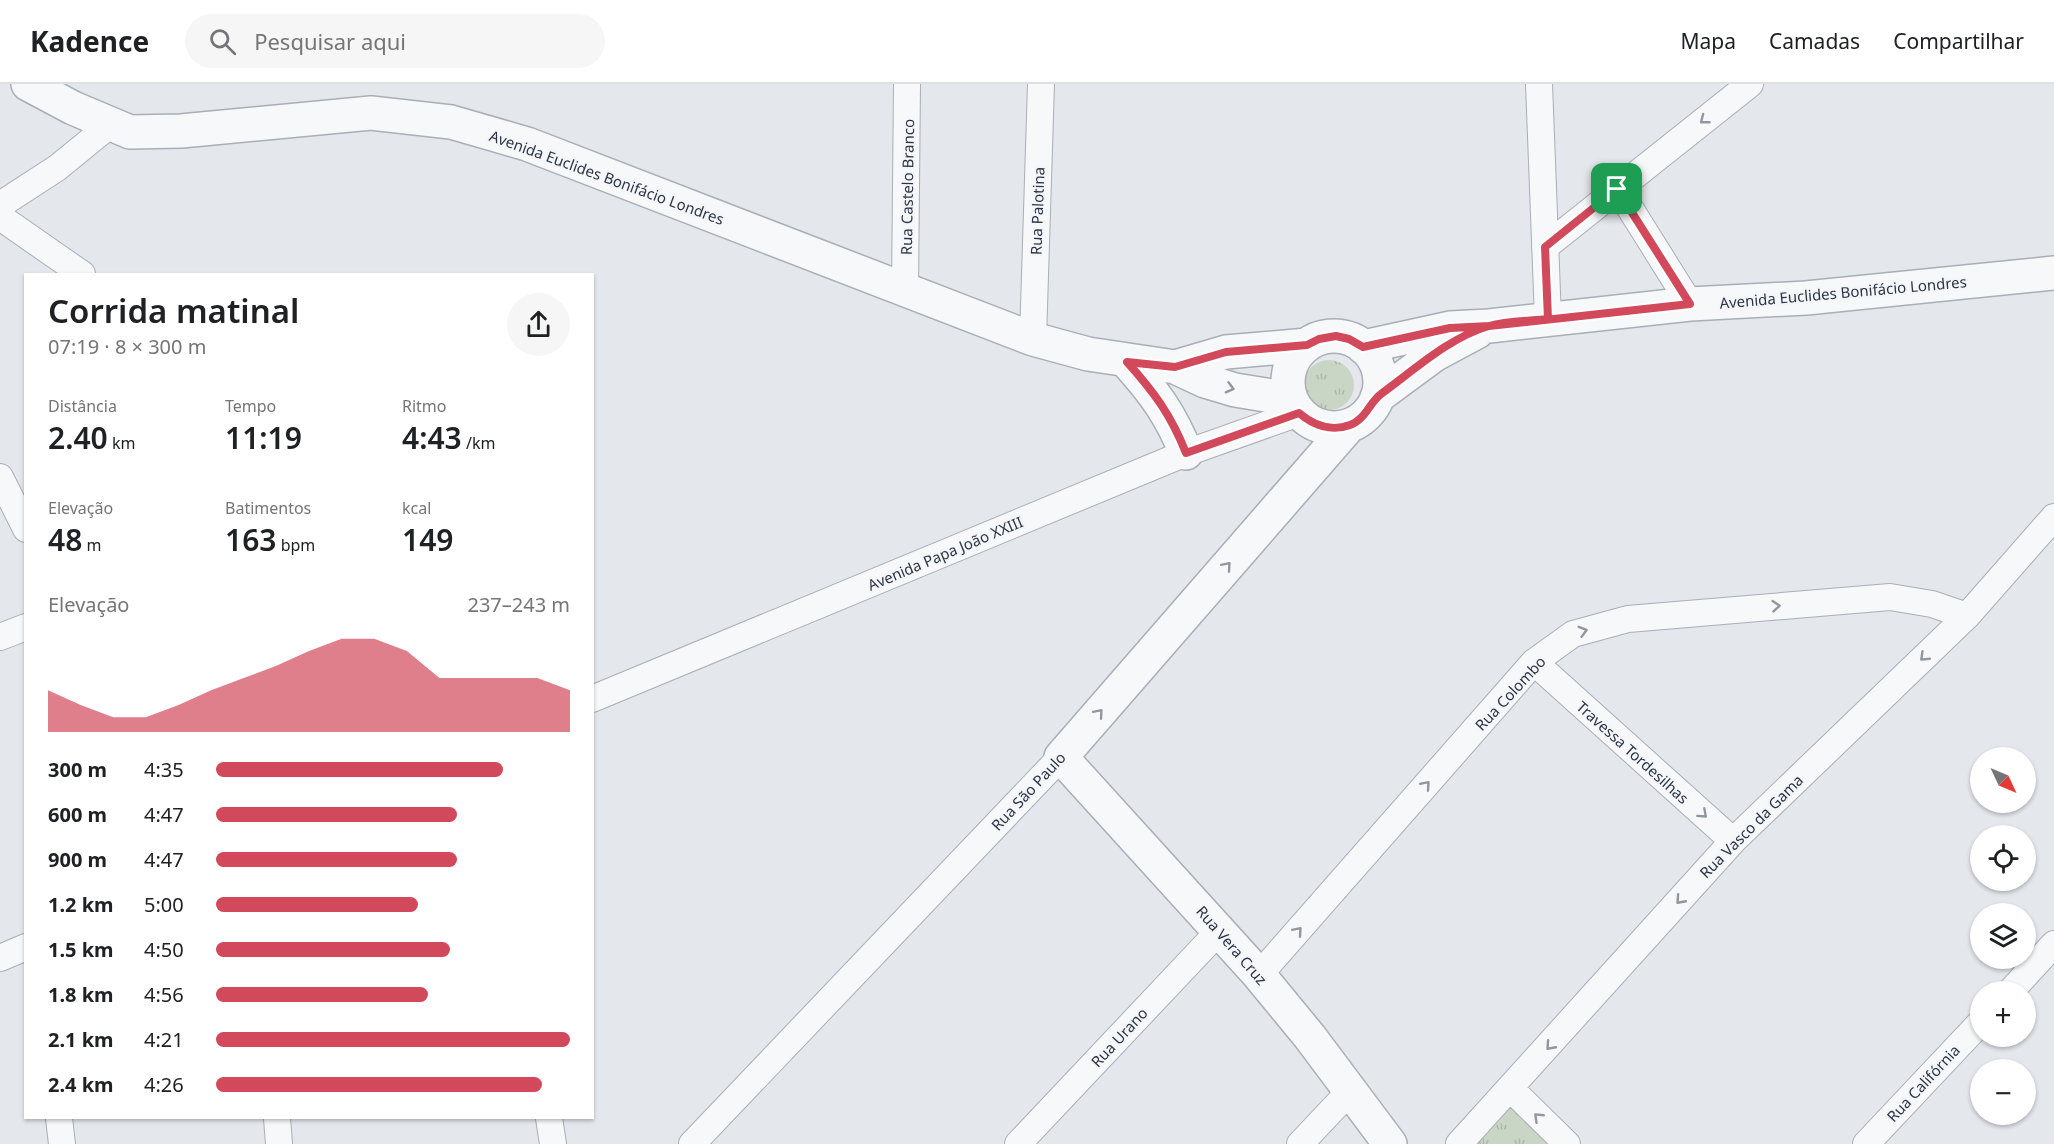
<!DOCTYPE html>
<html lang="pt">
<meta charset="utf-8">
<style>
:root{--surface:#fff;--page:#f6f6f6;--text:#202124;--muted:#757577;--line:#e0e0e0;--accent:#d1495b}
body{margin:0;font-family:"Noto Sans",sans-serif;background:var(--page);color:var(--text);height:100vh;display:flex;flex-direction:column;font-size:22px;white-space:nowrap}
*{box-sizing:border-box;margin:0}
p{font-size:20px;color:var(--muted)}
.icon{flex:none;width:33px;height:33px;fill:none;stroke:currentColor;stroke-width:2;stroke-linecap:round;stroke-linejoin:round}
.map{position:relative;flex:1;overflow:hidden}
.sheet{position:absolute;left:24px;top:189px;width:570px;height:846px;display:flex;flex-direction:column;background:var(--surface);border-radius:0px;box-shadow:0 2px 4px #0004}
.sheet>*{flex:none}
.needle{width:39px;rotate:134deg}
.buttons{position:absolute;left:1970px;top:663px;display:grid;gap:12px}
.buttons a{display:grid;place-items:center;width:66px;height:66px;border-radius:50%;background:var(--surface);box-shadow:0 2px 4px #0004;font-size:30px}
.pin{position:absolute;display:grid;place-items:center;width:51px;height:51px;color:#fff;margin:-26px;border-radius:12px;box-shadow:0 3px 9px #0006}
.round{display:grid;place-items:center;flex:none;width:63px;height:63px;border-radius:32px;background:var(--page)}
.head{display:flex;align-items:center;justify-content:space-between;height:102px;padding:0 24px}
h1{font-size:33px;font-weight:600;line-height:45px}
.stats{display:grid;grid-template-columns:repeat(3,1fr);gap:9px;height:102px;padding:6px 24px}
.stats div{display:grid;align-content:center}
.stats b{font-size:30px;font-weight:600}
.stats small{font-size:16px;font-weight:400}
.stats p{font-size:16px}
.chart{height:168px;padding:12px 24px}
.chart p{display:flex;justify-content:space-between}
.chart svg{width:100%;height:108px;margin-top:6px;fill:var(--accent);opacity:.7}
ul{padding:0 24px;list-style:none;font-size:20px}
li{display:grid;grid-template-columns:96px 72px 1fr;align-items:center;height:45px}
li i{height:15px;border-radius:8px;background:var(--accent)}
header{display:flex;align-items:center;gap:36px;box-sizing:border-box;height:84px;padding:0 30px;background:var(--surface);border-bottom:2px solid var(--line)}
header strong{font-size:28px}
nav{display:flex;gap:33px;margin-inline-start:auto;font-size:21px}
.search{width:420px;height:54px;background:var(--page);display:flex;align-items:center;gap:15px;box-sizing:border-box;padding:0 21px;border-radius:33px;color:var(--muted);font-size:22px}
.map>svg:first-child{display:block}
.park{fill:url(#park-tufts)}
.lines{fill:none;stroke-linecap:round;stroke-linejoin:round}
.minor-casing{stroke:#a9aeb7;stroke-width:28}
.tertiary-casing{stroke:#a9aeb7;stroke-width:36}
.minor{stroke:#f7f8fa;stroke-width:26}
.tertiary{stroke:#f7f8fa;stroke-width:33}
.oneway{stroke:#9196a0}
.route-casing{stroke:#fff;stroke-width:12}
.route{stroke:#d1495b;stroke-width:8}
.labels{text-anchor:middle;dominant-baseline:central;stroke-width:5;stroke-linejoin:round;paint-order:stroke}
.street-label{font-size:15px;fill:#2b3445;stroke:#f4f6f9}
</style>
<header>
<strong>Kadence</strong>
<div class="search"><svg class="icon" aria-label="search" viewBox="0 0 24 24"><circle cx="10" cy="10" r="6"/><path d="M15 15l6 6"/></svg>Pesquisar aqui</div>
<nav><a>Mapa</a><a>Camadas</a><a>Compartilhar</a></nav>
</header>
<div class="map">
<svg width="2054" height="1060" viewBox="0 0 2054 1060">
<defs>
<pattern id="park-tufts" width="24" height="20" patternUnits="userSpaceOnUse" patternTransform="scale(1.5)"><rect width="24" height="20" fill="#c9d6c5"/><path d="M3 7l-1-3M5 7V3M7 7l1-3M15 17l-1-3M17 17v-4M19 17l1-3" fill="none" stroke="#adb8ab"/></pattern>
</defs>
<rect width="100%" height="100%" fill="#e4e7ec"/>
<path class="park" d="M1304 301a25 25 0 1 1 50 0a25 25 0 1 1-50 0Z
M1509,1011L1560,1060H1467Z"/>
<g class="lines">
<g class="minor-casing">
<path id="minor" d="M1539,0L1548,235
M1618,105L1690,220
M0,121L57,84L111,40
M0,133L82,190
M1545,163L1750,0
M905,206L907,0
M1033,255L1041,0
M0,393L26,445
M0,553L26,543
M1534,578L1733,757
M592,615L1186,369L1299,329
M0,874L26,863
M1259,891L1534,578L1573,550L1628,535L1890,513L1932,520L1967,532
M2010,908L2054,860
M1511,1005L1567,1060
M59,1034L62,1060
M277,1034L279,1060
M549,1034L553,1060
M692,1060L1061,673
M1018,1060L1220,846
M1300,1060L1350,1007
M1459,1060L1733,757L1967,532L2054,433
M1866,1060L1980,939"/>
</g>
<g class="tertiary-casing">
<path id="tertiary" d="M28,0L73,24L130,48L181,47L371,29L451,38L527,60L1033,255L1088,270L1175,283L1205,297L1235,306L1291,315
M1288 298a46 46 0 1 1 92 0a46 46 0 1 1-92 0Z
M1363,263L1450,244L1489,242L1690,220L1806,214L2054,189
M1127,278C1154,308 1171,331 1186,369
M1175,283L1226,268L1307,261
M1377,313L1434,271L1477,248
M1349,342L1061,673L1259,891L1310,953L1390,1060"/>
</g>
<use href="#minor" class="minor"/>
<use href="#tertiary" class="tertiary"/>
</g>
<defs><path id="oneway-chevron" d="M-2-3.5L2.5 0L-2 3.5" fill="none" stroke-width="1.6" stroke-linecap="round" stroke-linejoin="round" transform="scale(1.5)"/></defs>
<g class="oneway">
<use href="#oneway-chevron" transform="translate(1704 36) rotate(142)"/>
<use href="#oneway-chevron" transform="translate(1230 304) rotate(15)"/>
<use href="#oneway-chevron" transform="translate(1227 482) rotate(-49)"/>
<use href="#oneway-chevron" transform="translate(1776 522) rotate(-5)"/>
<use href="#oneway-chevron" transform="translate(1583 547) rotate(-16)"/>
<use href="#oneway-chevron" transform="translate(1924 573) rotate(136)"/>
<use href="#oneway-chevron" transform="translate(1099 629) rotate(-49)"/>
<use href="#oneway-chevron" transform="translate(1426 701) rotate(-49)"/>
<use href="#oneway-chevron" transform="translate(1703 730) rotate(42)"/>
<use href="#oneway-chevron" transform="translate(1680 816) rotate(132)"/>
<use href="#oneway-chevron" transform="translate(1298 847) rotate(-49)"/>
<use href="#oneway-chevron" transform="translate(1550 962) rotate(132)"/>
<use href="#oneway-chevron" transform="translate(1538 1033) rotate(-136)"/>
</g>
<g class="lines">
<g class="route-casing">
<path id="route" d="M1617,105L1545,163L1548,235C1530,237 1508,237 1489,242C1450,253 1414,286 1381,310C1369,319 1366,335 1350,341C1331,348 1313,341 1299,329L1186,369C1171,331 1154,308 1127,278L1175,283L1226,268L1307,261L1319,255L1336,252L1349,255L1363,263L1450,244L1489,242L1690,220L1617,105"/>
</g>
<use href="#route" class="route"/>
</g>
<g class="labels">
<g class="street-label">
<text transform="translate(607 93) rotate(20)">Avenida Euclides Bonifácio Londres</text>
<text transform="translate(907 103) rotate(-89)">Rua Castelo Branco</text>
<text transform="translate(1037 127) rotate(-88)">Rua Palotina</text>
<text transform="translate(1843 208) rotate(-5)">Avenida Euclides Bonifácio Londres</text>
<text transform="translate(945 469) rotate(-23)">Avenida Papa João XXIII</text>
<text transform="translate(1510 609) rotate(-47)">Rua Colombo</text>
<text transform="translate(1633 668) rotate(42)">Travessa Tordesilhas</text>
<text transform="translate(1028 707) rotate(-47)">Rua São Paulo</text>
<text transform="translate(1751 742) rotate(-45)">Rua Vasco da Gama</text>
<text transform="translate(1232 861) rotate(49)">Rua Vera Cruz</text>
<text transform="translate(1119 953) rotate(-47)">Rua Urano</text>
<text transform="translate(1923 999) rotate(-47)">Rua Califórnia</text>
</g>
</g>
</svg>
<div class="buttons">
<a><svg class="needle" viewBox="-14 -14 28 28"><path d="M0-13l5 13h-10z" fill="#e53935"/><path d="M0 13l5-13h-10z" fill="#757577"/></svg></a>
<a><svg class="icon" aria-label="locate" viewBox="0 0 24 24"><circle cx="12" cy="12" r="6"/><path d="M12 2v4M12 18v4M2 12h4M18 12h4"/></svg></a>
<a><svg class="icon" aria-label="layers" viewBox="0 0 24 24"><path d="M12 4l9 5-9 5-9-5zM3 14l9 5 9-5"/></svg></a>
<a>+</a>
<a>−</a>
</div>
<div class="pin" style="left:1617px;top:105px;background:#1e9e55"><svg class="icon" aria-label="arrive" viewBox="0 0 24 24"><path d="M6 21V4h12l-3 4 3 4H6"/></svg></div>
<section class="sheet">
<div class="head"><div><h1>Corrida matinal</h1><p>07:19 · 8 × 300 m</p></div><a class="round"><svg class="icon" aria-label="share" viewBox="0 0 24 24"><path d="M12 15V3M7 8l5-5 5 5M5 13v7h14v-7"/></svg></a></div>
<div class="stats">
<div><p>Distância</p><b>2.40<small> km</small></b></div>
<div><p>Tempo</p><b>11:19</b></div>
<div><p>Ritmo</p><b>4:43<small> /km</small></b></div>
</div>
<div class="stats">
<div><p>Elevação</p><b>48<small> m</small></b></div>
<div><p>Batimentos</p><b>163<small> bpm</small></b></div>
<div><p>kcal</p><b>149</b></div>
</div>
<div class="chart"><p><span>Elevação</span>237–243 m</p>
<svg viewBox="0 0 160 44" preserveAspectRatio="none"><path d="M0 44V27L10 33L20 38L30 38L40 33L50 27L60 22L70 17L80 11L90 6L100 6L110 11L120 22L130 22L140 22L150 22L160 27V44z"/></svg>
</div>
<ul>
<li><b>300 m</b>4:35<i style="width:81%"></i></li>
<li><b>600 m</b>4:47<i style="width:68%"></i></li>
<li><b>900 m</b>4:47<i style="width:68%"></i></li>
<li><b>1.2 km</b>5:00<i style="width:57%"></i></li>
<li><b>1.5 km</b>4:50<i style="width:66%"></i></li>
<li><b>1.8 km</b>4:56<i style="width:60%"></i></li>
<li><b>2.1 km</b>4:21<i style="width:100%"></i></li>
<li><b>2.4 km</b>4:26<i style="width:92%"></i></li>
</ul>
</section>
</div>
